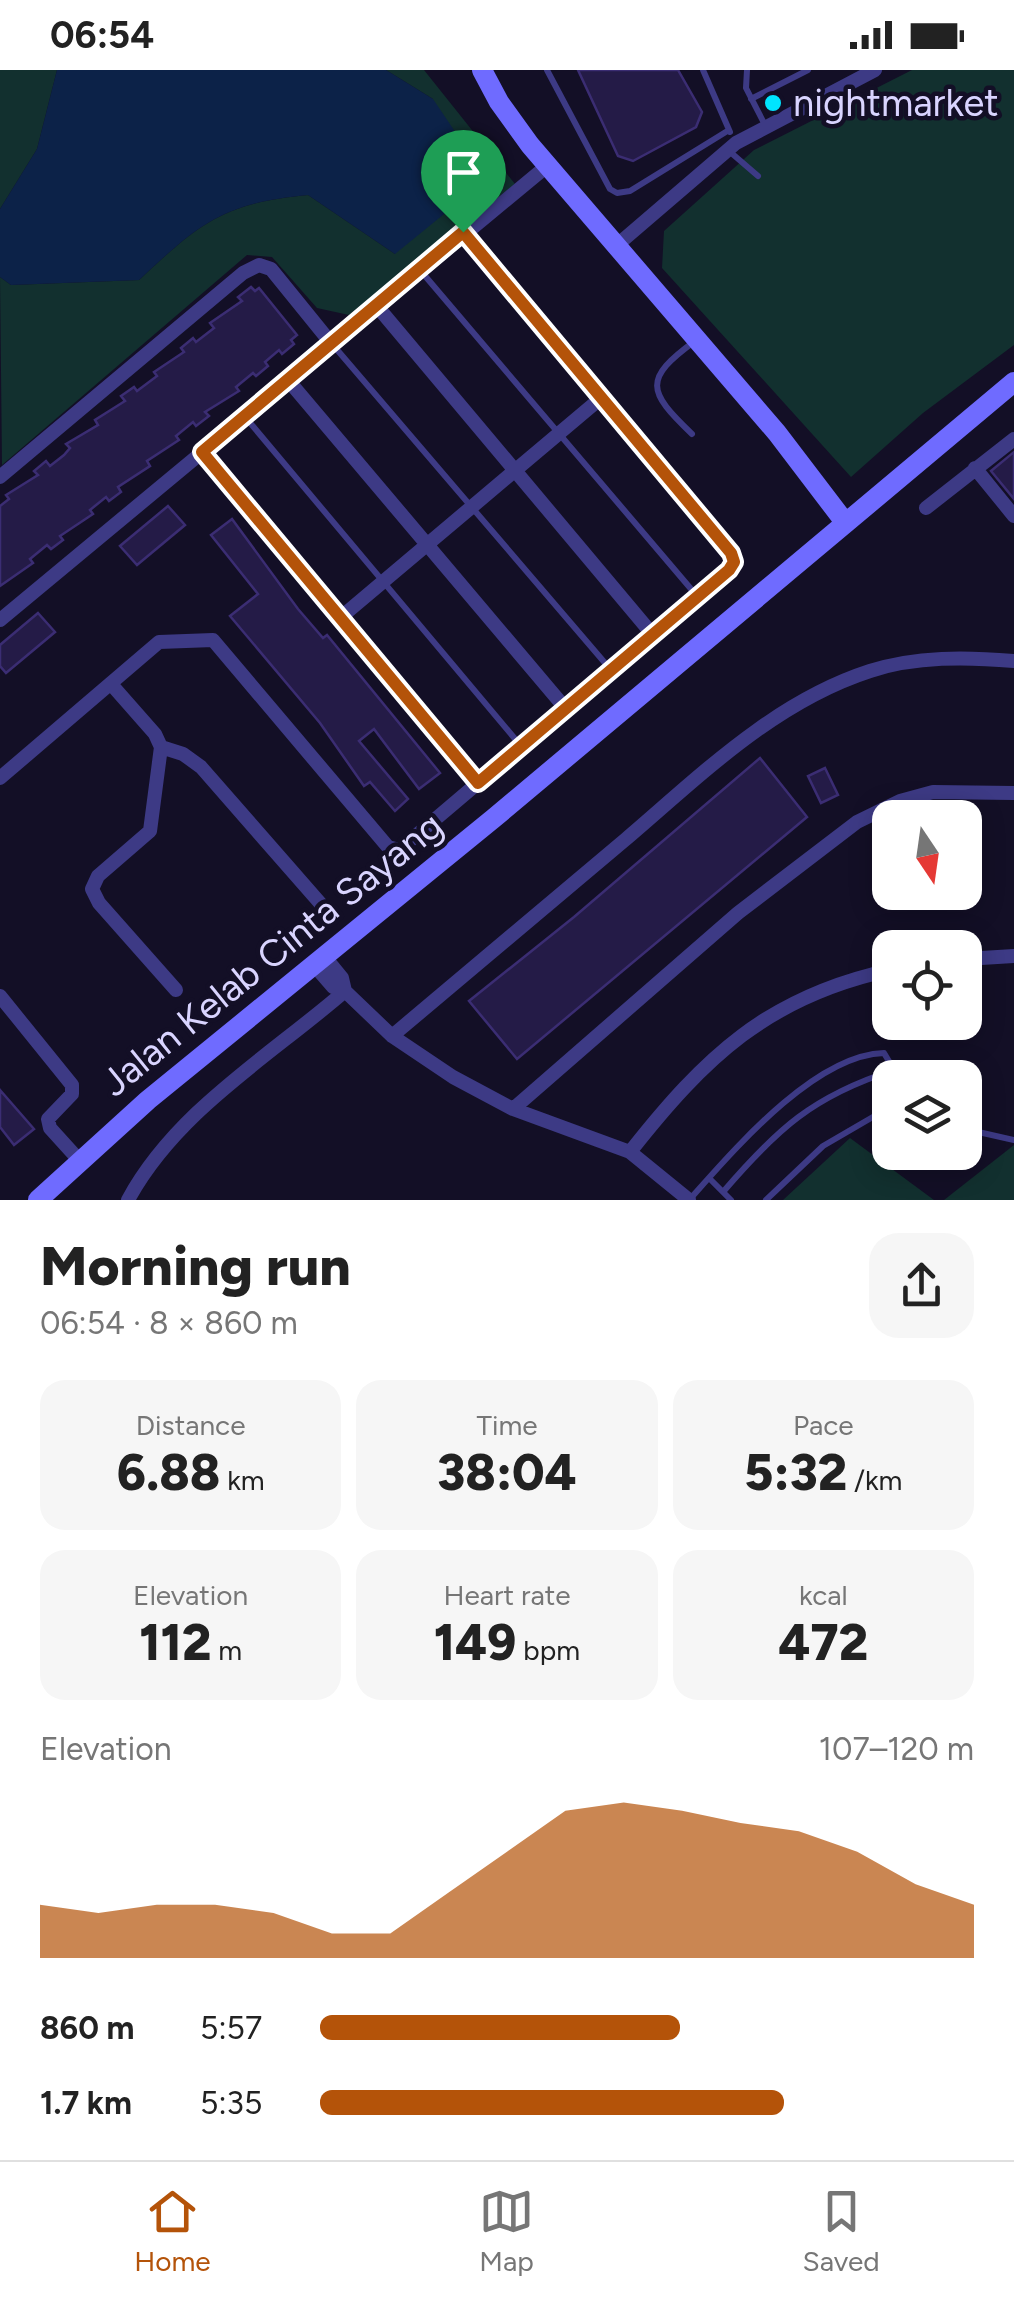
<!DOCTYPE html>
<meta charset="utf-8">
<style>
:root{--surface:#fff;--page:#f6f6f6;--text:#222;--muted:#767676;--line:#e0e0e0;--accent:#b45309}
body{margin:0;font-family:Figtree,sans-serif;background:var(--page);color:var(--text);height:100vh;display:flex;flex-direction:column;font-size:38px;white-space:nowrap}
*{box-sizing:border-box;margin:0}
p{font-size:32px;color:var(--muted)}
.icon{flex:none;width:55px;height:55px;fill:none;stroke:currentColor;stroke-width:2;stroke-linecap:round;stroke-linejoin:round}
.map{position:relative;height:1130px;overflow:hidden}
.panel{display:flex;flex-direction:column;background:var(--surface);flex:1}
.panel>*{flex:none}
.needle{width:65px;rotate:167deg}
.fabs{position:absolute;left:872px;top:730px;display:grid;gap:20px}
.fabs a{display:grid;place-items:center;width:110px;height:110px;border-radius:20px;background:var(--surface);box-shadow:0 5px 25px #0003;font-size:50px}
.pin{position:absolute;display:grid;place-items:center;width:85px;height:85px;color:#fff;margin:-102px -42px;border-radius:50% 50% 50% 0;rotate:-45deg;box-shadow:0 0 10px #0007}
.pin .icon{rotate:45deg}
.round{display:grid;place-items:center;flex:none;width:105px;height:105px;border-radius:30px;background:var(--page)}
.head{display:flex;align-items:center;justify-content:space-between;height:170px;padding:0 40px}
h1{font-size:55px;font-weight:800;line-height:75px}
.metrics{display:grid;grid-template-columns:repeat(3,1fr);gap:15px;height:170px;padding:10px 40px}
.metrics div{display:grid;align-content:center;border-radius:25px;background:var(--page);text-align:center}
.metrics b{font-size:50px;font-weight:800}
.metrics small{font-size:28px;font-weight:400}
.metrics p{font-size:28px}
.chart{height:280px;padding:20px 40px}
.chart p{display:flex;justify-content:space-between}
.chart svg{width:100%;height:180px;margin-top:10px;fill:var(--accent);opacity:.7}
ul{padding:0 40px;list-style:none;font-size:32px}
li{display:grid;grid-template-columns:160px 120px 1fr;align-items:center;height:75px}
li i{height:25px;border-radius:12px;background:var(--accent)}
.status{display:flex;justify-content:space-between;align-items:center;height:70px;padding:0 50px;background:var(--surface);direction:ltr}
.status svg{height:28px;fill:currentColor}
.tabs{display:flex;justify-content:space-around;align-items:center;height:140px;border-top:2px solid var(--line);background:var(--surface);font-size:28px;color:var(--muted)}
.tabs a{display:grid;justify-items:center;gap:5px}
.tabs .current{color:var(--accent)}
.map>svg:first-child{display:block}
.green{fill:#12302f}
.water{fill:#0c2248}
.building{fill:#241b47;stroke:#3b2d73;stroke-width:2.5}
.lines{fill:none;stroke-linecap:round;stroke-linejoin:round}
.service{stroke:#3d3a85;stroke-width:6}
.minor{stroke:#3d3a85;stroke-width:14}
.secondary{stroke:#6f6bff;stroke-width:20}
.route-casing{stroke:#fff;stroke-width:20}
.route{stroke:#b45309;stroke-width:12}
.poi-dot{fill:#00e5ff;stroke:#130f26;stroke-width:4}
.labels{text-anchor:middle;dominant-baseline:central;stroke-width:9;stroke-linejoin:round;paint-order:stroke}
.poi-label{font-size:38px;fill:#d9d4ff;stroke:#130f26;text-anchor:start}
.street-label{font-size:38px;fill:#d9d4ff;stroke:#130f26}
</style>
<div class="status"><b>06:54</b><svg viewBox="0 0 49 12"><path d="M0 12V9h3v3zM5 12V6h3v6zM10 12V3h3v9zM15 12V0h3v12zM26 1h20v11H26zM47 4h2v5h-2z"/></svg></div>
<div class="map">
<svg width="1014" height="1130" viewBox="0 0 1014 1130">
<rect width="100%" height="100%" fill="#130f26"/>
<path class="green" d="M0,0H57L37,79L0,139Z
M386,0H424L515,114L349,245L317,238L272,187L247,185L2,395L0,207L11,215L139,210C200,153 223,133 308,125L395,184L433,29Z
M912,0H1014V275L923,343L851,407L662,198L664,161L754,80Z
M850,1068L934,1130H783Z
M1014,1075V1130H944Z"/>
<path class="water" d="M57,0H386L433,29L487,109L395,184L308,125C223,133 200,153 139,210L11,215L0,207V139L37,79Z"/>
<path class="building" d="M578,0H678L702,42L696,57L633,91L618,86Z
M251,217L255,221L259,218L297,265L291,270L294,274L282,284L279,280L265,292L268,296L256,306L253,303L236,317L239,321L205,342L209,346L196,356L193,352L176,366L179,370L147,391L150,396L118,417L121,422L109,431L106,427L90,440L93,444L60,466L63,470L51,479L47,475L30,489L33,493L0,516V436L9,429L6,425L38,405L34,401L46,391L50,396L64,385L70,378L66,374L98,355L95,350L125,331L121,326L134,317L137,321L157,306L154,302L184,282L181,278L193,268L196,272L214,258L210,253L242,231L238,227Z
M1014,382V429L991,401Z
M168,436L185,455L137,495L120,476Z
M232,449L298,539L323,568L327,565L440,703L419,719L374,659L359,671L408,729L395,741L370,712L364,716L320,653L230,546L258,524L211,465Z
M38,543L55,562L6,603L0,596V575Z
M760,688L807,747L517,989L469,931L574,847Z
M825,698L838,725L821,733L808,706Z
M0,1020L34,1059L14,1075L0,1057Z"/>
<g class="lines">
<path class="service" d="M547,0L610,119L617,123L630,121L729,60
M703,0L730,62
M747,0L746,18L766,57
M751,29L808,0
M729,81L758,106
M420,200L697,526
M333,275L611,600
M246,348L521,676
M692,364C647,321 643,309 695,271
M965,1059L1014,1070
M709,1108L731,1130
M723,1122C777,1059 813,1026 894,1000
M690,1129C733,1081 814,985 884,983L899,1008
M766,1130L823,1076L890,1037"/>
<path class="minor" d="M616,176L736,73L875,0
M376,235L653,565
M288,310L566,639
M201,382L478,713
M975,398L1014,446
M0,407L243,203L259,195L271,199L331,273
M926,438L1014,369
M340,548L601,328
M0,550L547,96
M111,614L155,664L161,677L150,761L98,806L92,819L99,833L176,920
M161,677L183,684L201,697L320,833
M0,708L159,572L213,570L388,777L399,780L729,500L734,492L731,483L463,162
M324,886L342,908L345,921
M965,889L1014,886
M313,894L333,917L345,921L392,966L453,1007L513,1039L630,1082L689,1130
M0,926L72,1015V1024L48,1049L50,1058L79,1090
M392,966C470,900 548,834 626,769C701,705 774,632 870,601C916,586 967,587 1014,591
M513,1039L738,843L857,752L900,731L933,722L1014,723
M630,1082C705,987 767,927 890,900
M128,1130C176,1041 270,986 345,921"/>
<path class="secondary" d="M482,0L499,32L530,75L777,363L844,451
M38,1130L148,1030L494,748L1014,312"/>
</g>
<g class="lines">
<g class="route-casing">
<path id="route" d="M463,162L731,483L734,492L729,500L478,713L202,382Z"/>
</g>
<use href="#route" class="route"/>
</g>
<circle class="poi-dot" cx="773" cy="33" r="10"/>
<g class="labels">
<g class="poi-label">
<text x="793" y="33">nightmarket</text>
</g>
<g class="street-label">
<text transform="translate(272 884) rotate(-39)">Jalan Kelab Cinta Sayang</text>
</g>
</g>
</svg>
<div class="fabs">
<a><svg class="needle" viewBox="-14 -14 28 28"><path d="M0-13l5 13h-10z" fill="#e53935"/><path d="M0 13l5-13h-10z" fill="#767676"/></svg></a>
<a><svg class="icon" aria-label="locate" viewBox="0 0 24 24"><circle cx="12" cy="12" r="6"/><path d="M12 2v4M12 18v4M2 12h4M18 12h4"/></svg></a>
<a><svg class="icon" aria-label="layers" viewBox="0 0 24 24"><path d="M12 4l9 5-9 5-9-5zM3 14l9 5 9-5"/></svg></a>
</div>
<div class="pin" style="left:463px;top:162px;background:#1e9e55"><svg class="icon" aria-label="arrive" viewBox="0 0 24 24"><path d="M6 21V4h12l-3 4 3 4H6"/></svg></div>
</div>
<section class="panel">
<div class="head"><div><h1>Morning run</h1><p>06:54 · 8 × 860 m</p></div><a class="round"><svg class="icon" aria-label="share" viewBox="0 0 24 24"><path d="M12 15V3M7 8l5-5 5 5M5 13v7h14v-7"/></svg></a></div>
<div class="metrics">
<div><p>Distance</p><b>6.88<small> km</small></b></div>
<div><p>Time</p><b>38:04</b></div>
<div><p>Pace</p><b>5:32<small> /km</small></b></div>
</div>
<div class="metrics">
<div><p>Elevation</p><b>112<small> m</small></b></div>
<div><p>Heart rate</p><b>149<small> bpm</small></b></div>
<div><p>kcal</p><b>472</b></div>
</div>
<div class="chart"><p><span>Elevation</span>107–120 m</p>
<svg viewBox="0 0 160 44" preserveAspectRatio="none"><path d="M0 44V31L10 33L20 31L30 31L40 33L50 38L60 38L70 28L80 18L90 8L100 6L110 8L120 11L130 13L140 18L150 26L160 31V44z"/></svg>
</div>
<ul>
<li><b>860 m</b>5:57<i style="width:55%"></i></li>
<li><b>1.7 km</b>5:35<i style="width:71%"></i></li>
</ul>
</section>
<nav class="tabs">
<a class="current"><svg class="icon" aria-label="home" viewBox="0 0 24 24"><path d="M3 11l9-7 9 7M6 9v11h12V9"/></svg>Home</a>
<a><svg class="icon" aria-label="map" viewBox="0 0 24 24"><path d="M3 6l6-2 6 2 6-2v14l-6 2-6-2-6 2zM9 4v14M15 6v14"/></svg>Map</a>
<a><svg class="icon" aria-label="saved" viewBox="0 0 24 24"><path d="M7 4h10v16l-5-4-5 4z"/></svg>Saved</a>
</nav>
